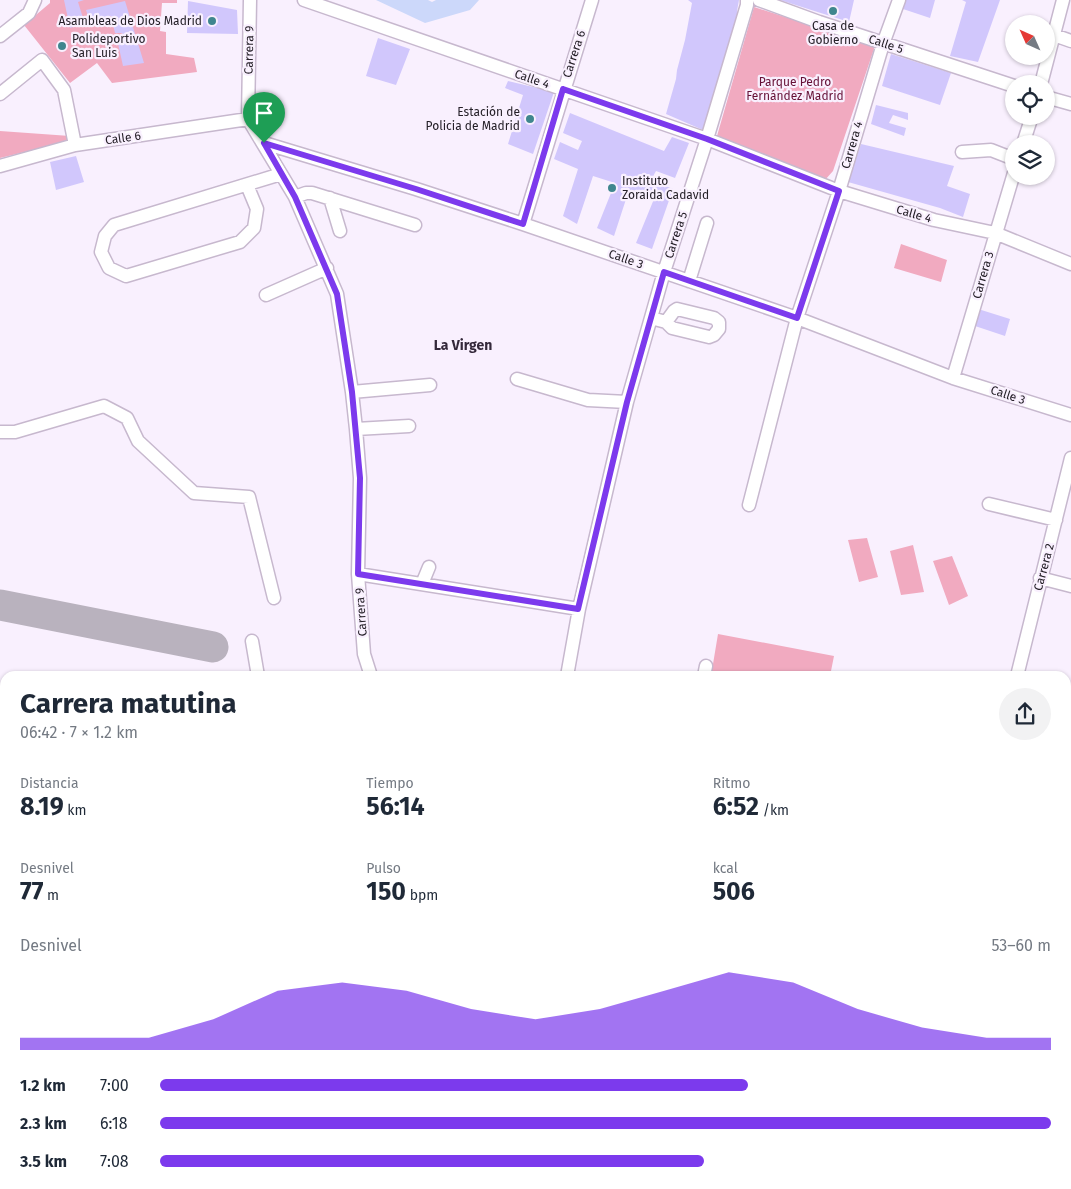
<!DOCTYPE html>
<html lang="es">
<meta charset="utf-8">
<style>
:root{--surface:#fff;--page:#f2f2f3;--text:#1f2937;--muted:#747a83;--accent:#7c3aed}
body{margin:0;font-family:"Fira Sans",sans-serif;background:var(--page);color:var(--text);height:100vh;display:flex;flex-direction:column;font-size:19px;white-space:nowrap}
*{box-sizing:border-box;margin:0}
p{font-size:16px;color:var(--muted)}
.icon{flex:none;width:28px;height:28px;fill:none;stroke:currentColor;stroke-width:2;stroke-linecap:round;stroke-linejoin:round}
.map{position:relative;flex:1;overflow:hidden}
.sheet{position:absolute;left:0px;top:671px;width:1071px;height:519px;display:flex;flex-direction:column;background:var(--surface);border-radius:15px 15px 0 0;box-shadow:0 1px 4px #0004}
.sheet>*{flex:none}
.needle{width:32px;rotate:315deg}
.fabs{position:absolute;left:1005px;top:15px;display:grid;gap:10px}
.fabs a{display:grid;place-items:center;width:50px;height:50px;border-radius:50%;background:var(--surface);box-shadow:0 1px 4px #0004;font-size:25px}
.pin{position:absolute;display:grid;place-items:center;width:42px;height:42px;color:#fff;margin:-51px -21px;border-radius:50% 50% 50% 0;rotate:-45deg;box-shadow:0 0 5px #0007}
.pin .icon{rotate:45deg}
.round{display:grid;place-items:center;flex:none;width:52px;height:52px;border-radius:26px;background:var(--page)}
.head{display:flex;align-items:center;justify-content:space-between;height:85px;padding:0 20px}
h1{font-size:28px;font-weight:700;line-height:38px}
.metrics{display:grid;grid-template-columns:repeat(3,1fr);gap:8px;height:85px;padding:5px 20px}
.metrics div{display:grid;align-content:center}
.metrics b{font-size:25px;font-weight:700}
.metrics small{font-size:14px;font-weight:400}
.metrics p{font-size:14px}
.chart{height:140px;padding:10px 20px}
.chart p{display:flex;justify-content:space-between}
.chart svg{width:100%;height:90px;margin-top:5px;fill:var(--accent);opacity:.7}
ul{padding:0 20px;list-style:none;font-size:16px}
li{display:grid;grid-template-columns:80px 60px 1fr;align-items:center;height:38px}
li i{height:12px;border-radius:6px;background:var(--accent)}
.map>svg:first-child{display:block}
.green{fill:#f1aac0}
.water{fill:#ccd8fa}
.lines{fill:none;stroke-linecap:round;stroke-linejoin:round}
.taxiway{stroke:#b9b2be;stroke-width:31}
.building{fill:#d1c7fc}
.minor-casing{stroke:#c7b8ce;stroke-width:15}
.minor{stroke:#fff;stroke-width:12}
.route-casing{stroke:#fff;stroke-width:10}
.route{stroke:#7c3aed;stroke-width:6}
.poi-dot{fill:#3f868e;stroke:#f9f0fe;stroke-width:2}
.labels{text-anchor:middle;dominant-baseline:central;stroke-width:4.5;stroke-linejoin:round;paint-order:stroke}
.poi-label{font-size:12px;fill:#252028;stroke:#f9f0fe;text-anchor:end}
.street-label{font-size:12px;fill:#252028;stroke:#f9f0fe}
.park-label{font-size:12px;fill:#661036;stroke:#f9f0fe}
.neighbourhood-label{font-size:14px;font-weight:bold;fill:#34283a;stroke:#f9f0fe}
</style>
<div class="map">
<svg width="1071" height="1189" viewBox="0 0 1071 1189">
<rect width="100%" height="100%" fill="#f9f0fe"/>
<path class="green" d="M50,0H177V3H162L160,31L166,32V54L194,58L197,72L112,83L97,63L70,83L24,25L50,3Z
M754,7L875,46L833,171L825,180L717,136Z
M0,131L70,136V141L0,158Z
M901,244L947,260L941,282L894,268Z
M867,538L878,577L859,582L848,540Z
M913,545L924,592L901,595L890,551Z
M952,556L968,596L949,605L933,561Z
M718,634L834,656L830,676H711Z
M1066,816L1071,817V878L1066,904Z
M1066,927L1071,934V1009H1066Z"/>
<path class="water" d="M376,0H428L432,2L436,0H479L470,10L425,23Z"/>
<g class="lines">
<path class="taxiway" d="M0,605L213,647"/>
</g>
<path class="building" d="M64,0H84L78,2L83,18L88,16L86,10L125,1L144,63L123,66L117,39L124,38L122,33H115L111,16L70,28Z
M688,0H739L737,11L738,15L703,130L666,114L676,79L677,70L685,40L692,3Z
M780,0H854L849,22Z
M903,0H935L930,18L900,8Z
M962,0H1000L978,62L950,56L966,2Z
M188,1L237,10L238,34L187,33Z
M378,38L410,49L396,85L366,76Z
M891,54L951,73L940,105L882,86Z
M508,81L554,92L533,154L508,144L523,95L505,88Z
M876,105L908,113V120L893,115L889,123L906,128L904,136L871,124Z
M570,113L664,151L672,137L689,143L675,178L656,171L651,180L673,189L652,249L636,243L654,199L629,190L614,236L597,228L615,183L593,176L577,224L563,216L578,169L554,159L560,142L578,150L582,141L563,133Z
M861,144L954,166L947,186L970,194L963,217L940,208L848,182Z
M76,156L84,182L56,190L50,162Z
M975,308L1010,319L1005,336L969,324Z"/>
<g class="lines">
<g class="minor-casing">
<path id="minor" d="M250,0L248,119L295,197L337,294L352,392L356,429L360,478L358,574L364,654L371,676
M304,0L707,139L839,191L934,220L995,233L1071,264
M759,0L819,22L1014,86
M1054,35L1071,41
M0,36L29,13L35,0
M1041,84L1063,0
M0,94L42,60L64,90L75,145
M1046,97L1071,104
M264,143L416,189L523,224L797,318L953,378L1071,415
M1023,144L1032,116
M962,152L991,150L1014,159
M0,166L75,145L248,119
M247,185L257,209L254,228L240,242L126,276L109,268L101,252L105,236L114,225L281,174
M295,197L306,193H312L415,225
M330,198L340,231
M523,224L592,0
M689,281L707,223
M266,295L327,268
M651,318L666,322L674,311L677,309L714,318L719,322V329L714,335L709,337L672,328L666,322
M953,378L1014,173
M517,379L588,400L627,402
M352,392L430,385
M356,429L409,426
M0,432H15L104,406L127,418L138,441L194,493L249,497L274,598
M989,504L1056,520
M749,505L797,318L839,191L883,44L899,0
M358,574L579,609
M1040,578L1071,586
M422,584L429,567
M252,641L258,676
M567,676L579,609L627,402L664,272L707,139L747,5V0
M704,676L706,666
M1017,676L1071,458
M1066,796L1071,767
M1066,1021L1071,1022
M537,1185L538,1189
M736,1185L763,1189
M317,1189V1185
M494,1189L496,1185
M623,1189L624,1185
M666,1189L667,1185
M719,1189L720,1185
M822,1189V1185
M893,1189L894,1185"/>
</g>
<use href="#minor" class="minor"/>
</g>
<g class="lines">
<g class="route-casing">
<path id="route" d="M563,89L707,139L839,191L797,318L664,272L627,402L578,609L358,574L360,478L352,392L337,294L295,197L264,143L416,189L523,224Z"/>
</g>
<use href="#route" class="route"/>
</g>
<g class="poi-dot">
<circle cx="833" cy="11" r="5"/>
<circle cx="212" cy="21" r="5"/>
<circle cx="62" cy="46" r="5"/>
<circle cx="530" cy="119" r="5"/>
<circle cx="612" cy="188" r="5"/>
</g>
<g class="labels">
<g class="poi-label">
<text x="202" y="21">Asambleas de Dios Madrid</text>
<text x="833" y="26" text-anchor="middle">Casa de<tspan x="833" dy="14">Gobierno</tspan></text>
<text x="72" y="39" text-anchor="start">Polideportivo<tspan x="72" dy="14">San Luis</tspan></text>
<text x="520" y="112">Estación de<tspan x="520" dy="14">Policia de Madrid</tspan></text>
<text x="622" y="181" text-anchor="start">Instituto<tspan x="622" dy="14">Zoraida Cadavid</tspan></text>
</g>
<g class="street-label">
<text transform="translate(886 44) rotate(18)">Calle 5</text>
<text transform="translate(249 50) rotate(-89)">Carrera 9</text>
<text transform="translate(574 54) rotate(-72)">Carrera 6</text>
<text transform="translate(532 79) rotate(19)">Calle 4</text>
<text transform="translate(123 138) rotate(-8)">Calle 6</text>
<text transform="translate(852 145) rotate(-74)">Carrera 4</text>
<text transform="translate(914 214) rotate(16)">Calle 4</text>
<text transform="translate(676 235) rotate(-72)">Carrera 5</text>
<text transform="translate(626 259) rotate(19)">Calle 3</text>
<text transform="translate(983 275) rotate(-74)">Carrera 3</text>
<text transform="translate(1008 395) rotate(18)">Calle 3</text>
<text transform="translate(1044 567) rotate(-75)">Carrera 2</text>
<text transform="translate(361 612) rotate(-94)">Carrera 9</text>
</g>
<g class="park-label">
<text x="795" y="82">Parque Pedro<tspan x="795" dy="14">Fernández Madrid</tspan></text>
</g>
<g class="neighbourhood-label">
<text x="463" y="345">La Virgen</text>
</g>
</g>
</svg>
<div class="fabs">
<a><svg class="needle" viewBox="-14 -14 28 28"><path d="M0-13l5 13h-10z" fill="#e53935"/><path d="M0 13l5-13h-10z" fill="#747a83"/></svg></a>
<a><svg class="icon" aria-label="locate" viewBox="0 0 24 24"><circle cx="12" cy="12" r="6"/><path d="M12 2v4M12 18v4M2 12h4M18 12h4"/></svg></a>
<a><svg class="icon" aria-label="layers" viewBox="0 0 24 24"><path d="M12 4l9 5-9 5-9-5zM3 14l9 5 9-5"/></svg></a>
</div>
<div class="pin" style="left:264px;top:143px;background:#1e9e55"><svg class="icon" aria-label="arrive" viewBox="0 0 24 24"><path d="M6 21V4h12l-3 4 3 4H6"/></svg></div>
<section class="sheet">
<div class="head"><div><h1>Carrera matutina</h1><p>06:42 · 7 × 1.2 km</p></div><a class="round"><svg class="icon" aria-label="share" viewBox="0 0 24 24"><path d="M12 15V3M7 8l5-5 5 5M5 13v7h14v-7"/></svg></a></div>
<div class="metrics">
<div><p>Distancia</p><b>8.19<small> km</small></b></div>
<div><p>Tiempo</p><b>56:14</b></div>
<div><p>Ritmo</p><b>6:52<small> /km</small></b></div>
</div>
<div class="metrics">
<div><p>Desnivel</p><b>77<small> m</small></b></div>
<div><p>Pulso</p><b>150<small> bpm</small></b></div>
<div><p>kcal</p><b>506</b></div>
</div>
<div class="chart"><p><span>Desnivel</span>53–60 m</p>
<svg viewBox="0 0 160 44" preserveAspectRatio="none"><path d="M0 44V38L10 38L20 38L30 29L40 15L50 11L60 15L70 24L80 29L90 24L100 15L110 6L120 11L130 24L140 33L150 38L160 38V44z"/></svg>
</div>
<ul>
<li><b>1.2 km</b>7:00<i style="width:66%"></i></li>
<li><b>2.3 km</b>6:18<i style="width:100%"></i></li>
<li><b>3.5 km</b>7:08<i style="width:61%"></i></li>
</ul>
</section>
</div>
